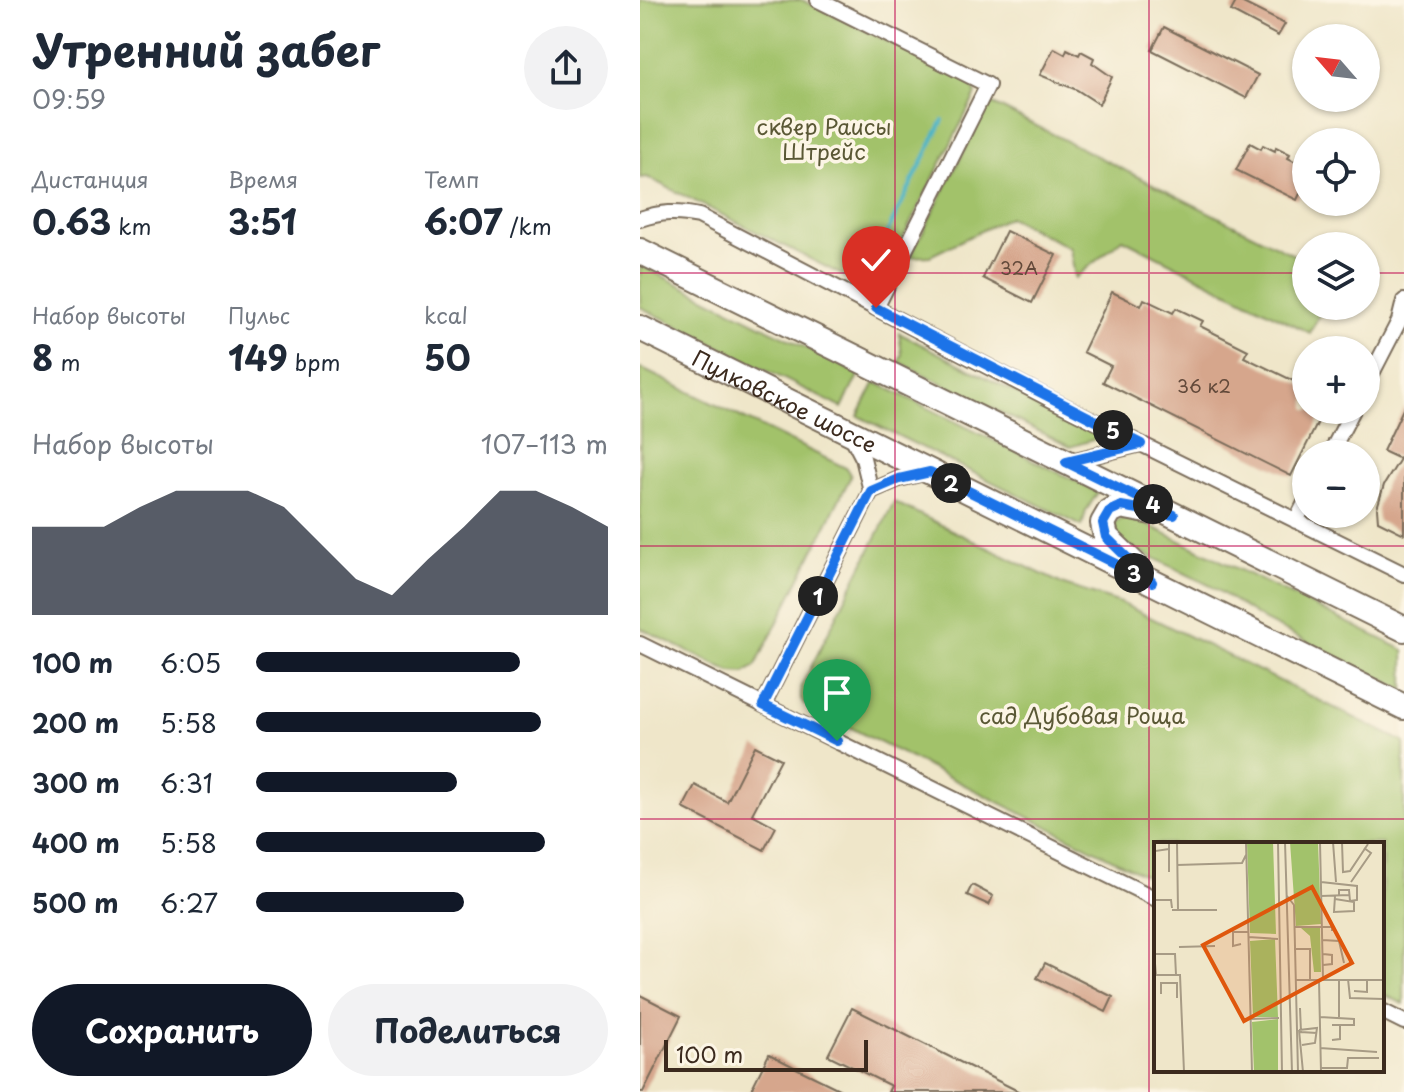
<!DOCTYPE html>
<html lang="ru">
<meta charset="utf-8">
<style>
:root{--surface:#fff;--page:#f2f2f3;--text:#1f2937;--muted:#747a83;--accent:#111827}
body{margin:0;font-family:"Playpen Sans",sans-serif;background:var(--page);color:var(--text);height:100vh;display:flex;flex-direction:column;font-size:30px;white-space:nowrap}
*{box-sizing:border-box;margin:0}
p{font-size:26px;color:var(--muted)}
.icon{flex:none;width:44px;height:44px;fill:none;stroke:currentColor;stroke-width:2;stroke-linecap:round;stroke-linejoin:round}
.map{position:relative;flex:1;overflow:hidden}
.side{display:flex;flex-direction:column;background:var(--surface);width:640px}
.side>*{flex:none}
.needle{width:52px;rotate:298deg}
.fabs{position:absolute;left:652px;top:24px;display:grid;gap:16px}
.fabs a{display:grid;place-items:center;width:88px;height:88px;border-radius:50%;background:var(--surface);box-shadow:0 2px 6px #0004;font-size:40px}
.scale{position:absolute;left:24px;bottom:20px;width:204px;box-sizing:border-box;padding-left:8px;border:4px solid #3b2a1e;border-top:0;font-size:22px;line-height:28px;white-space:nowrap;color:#3b2a1e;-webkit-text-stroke:6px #fcf5e5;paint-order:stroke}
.pin{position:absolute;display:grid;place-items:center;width:68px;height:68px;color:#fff;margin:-82px -34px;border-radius:50% 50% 50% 0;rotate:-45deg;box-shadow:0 0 8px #0007}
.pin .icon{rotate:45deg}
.km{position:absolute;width:40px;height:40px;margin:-20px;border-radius:50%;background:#222;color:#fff;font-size:22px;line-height:40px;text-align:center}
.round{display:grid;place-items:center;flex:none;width:84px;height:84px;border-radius:42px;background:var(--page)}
.overview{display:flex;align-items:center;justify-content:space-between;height:136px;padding:0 32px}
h1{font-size:44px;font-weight:700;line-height:60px}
.metrics{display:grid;grid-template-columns:repeat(3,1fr);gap:12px;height:136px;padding:8px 32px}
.metrics div{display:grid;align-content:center}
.metrics b{font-size:34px;font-weight:700}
.metrics small{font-size:22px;font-weight:400}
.metrics p{font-size:22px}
.chart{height:224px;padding:16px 32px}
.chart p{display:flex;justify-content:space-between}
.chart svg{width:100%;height:144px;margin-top:8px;fill:var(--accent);opacity:.7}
.action{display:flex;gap:16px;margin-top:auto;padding:16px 32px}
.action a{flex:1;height:92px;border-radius:48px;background:var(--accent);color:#fff;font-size:32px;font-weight:700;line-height:92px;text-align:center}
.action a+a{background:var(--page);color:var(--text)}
ul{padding:0 32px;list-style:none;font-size:26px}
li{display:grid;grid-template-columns:128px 96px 1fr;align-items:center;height:60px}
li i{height:20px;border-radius:10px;background:var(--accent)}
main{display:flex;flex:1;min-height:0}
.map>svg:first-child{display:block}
.green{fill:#a2c26b;stroke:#6e7644;stroke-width:2}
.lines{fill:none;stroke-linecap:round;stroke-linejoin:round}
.stream{stroke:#47b2c5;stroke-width:4}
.building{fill:#d6a68c}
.minor-casing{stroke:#7a6c5a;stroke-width:18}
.primary-casing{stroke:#7a6c5a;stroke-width:28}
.minor{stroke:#fff;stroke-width:14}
.primary{stroke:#fff;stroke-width:24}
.route-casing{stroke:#fff;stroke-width:16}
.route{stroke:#1a73e8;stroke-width:10}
.grid{fill:none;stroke:#c2185b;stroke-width:2;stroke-opacity:0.55}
.labels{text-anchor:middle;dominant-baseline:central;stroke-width:7;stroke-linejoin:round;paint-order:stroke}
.number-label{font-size:18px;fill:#62493a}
.park-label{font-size:22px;fill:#5a5835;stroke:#fcf5e5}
.street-label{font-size:22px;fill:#3b2a1e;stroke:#fcf5e5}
.inset-road{fill:none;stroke:#a79b85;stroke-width:2}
.view{fill:#df570d;fill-opacity:0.15;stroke:#df570d;stroke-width:4}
.inset-edge{fill:none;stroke:#3b2a1e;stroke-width:4}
</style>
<main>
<section class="side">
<div class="overview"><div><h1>Утренний забег</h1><p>09:59</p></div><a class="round"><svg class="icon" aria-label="share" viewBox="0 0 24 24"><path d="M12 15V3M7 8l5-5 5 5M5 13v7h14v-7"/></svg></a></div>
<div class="metrics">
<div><p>Дистанция</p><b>0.63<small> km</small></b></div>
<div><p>Время</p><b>3:51</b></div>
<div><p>Темп</p><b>6:07<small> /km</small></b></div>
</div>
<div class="metrics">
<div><p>Набор высоты</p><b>8<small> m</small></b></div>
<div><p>Пульс</p><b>149<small> bpm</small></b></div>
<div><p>kcal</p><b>50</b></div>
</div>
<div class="chart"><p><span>Набор высоты</span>107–113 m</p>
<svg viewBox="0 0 160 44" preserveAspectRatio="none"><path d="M0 44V17L10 17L20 17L30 11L40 6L50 6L60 6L70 11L80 22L90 33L100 38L110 27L120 17L130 6L140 6L150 11L160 17V44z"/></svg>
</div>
<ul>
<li><b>100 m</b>6:05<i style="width:75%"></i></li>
<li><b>200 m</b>5:58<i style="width:81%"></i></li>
<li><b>300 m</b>6:31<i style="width:57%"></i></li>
<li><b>400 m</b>5:58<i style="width:82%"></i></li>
<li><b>500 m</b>6:27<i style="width:59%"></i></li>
</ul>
<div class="action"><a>Сохранить</a><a>Поделиться</a></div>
</section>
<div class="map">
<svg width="764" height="1092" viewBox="0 0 764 1092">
<rect width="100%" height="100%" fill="#fcf5e5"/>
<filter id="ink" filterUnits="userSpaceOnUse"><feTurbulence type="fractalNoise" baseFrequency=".0125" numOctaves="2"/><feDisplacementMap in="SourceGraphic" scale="16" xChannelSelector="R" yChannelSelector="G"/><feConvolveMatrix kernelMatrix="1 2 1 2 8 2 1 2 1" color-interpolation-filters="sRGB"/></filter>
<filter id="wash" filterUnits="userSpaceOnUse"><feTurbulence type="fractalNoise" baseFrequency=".006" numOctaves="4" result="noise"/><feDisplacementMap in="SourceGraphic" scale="32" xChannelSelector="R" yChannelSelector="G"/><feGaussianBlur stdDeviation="1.8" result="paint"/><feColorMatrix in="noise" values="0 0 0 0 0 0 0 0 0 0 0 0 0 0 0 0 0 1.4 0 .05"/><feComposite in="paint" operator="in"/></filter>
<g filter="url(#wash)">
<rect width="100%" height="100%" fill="#efe6c9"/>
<path class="green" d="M0,0H162L330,81L336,94L238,287L206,277L7,177L0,178Z
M349,102L666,261V306H684L670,333L483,239L435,278L430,248L369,217L290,256L270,257Z
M0,265L219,374L202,408L0,307Z
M259,333L462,437L430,447L259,362L262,355Z
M0,368L206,468L211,476L116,665L105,673L90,672L0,628Z
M235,382L458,492L446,511L442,526L218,416Z
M254,502L424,585L481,603L764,742V1004L742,994V844H516V881L165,705L161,700V687Z
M485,517L508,525L764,650V690L625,621L571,586L481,542L476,537L475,523Z"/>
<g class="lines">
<path class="stream" d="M227,273L303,120"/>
</g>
<g id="blocks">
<path class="building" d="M597,0L645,24L638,36L591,11Z
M524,27L618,75L606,98L512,50Z
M414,48L425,54L427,49L439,55L441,51L454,58L452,63L472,77L459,104L437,90L400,75Z
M610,143L621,149L623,145L635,151L636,147L650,154L648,158L660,164L658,168L666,172V181L657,200L596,170Z
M366,231L416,255L392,303L343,278Z
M472,292L501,306L504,299L533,313L536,308L563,321L560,326L608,350L604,357L666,387V410H684L651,476L463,382L471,366L443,352Z
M764,407V534L738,521L737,508L744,485L760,459L743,451Z
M115,746L141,759L112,814L136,827L124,850L43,808L55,785L87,802Z
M332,885L353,896L349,905L327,895Z
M405,963L473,997L466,1012L397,978Z
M0,995L41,1016L3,1092H0Z
M212,1008L380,1092H248L251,1086L188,1055Z
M129,1054L154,1067L205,1092H110Z"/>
</g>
</g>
<g filter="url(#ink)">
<use href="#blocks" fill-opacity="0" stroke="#7a6c5a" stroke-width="2"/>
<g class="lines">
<g class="minor-casing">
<path id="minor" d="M178,0L348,85L236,308
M0,219C21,212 37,211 59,216L410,399L764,574
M726,385L759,321L764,301
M211,435L223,458L231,491
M690,454L713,410
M427,462L501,444
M656,521L666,501
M0,644L516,899
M123,705L231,491L259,479L288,472
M742,1011L764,1022"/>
</g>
<g class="primary-casing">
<g id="primary">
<path d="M0,251L764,629"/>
<path id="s1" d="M0,328L764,707"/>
<path d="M494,564L466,537L463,523L470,511L481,506L512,512"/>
</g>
</g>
<use href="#minor" class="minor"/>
<use href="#primary" class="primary"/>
</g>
</g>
<g class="lines" filter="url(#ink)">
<g class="route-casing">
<path id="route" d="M197,741L123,705L231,491L259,479L290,472L512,582L466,537L463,523L470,511L481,506L534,515L426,462L501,444L236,308"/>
</g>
<use href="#route" class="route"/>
</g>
<path class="grid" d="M255,0V1092M509,0V1092M0,273H666M726,273H764M0,546H764M0,819H764"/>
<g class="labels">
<g class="number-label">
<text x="379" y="267">32А</text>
<text x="564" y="385">36 к2</text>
</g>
<g class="park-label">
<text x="184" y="125">сквер Раисы<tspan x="184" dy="25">Штрейс</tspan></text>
<text x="442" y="714">сад Дубовая Роща</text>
</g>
<g class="street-label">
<text stroke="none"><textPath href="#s1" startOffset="162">Пулковское шоссе</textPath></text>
</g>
</g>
<g transform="translate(514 842)">
<rect width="230" height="230" fill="#efe6c9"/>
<path d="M93,0H119L122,92L96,91ZM136,0H164L167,82L142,84ZM166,85L167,130H160L156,94L147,86ZM121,97L124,175H99L96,99ZM124,177V230H100L98,180Z" fill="#a2c26b"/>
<path class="inset-road" d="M15,0V30M23,0L24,68M92,0L98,230M124,0L128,230M131,0L138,230M166,0L169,137M179,0L182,40M188,0L189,30L196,29L214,2M23,23L88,21L92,13M1,30V9L15,7M167,40L203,44V58L196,59L195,48H185V54M197,40L217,11L210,6M133,54L140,63L144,230M167,54L195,53M181,54L180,70L200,69V60L181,57M0,58H17L18,66M18,68H63M140,85H178V89M94,95L124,97M168,98L185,99L190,121M87,102L79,104V90H94M25,105L61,104M140,107H156V138M0,110L2,133H26L30,230M2,112H21L22,133M169,112L178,113V122L169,123M194,137L196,156L230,157M141,138H230M165,138L167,230M200,149L213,150V137M7,152V141H23V156M146,166L147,190L163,191M166,175L200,177V183H186M185,175V137M97,177L125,176M178,183H186V197L178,198M145,188L163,186L161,201L148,203M145,188L149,230M166,206L223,210M167,226H193L194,216H225"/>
<path class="view" d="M158,45L198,121L90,179L49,103Z"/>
<rect width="230" height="230" class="inset-edge"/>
</g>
</svg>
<div class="fabs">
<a><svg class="needle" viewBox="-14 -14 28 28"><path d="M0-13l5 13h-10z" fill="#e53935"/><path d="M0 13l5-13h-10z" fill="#747a83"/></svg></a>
<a><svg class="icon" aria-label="locate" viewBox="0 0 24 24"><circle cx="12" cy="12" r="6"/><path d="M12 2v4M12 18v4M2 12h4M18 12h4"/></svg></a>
<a><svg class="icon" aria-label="layers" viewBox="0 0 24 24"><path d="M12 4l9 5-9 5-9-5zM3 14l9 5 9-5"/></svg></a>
<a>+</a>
<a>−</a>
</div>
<div class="scale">100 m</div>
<div class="pin" style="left:197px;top:741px;background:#1e9e55"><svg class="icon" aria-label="arrive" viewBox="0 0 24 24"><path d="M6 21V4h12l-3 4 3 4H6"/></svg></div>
<div class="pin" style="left:236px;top:308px;background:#d93025"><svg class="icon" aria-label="check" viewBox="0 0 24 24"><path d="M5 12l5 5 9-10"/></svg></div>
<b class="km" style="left:178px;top:596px">1</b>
<b class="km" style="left:311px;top:483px">2</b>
<b class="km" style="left:494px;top:573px">3</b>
<b class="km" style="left:513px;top:504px">4</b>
<b class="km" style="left:473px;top:430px">5</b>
</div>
</main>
